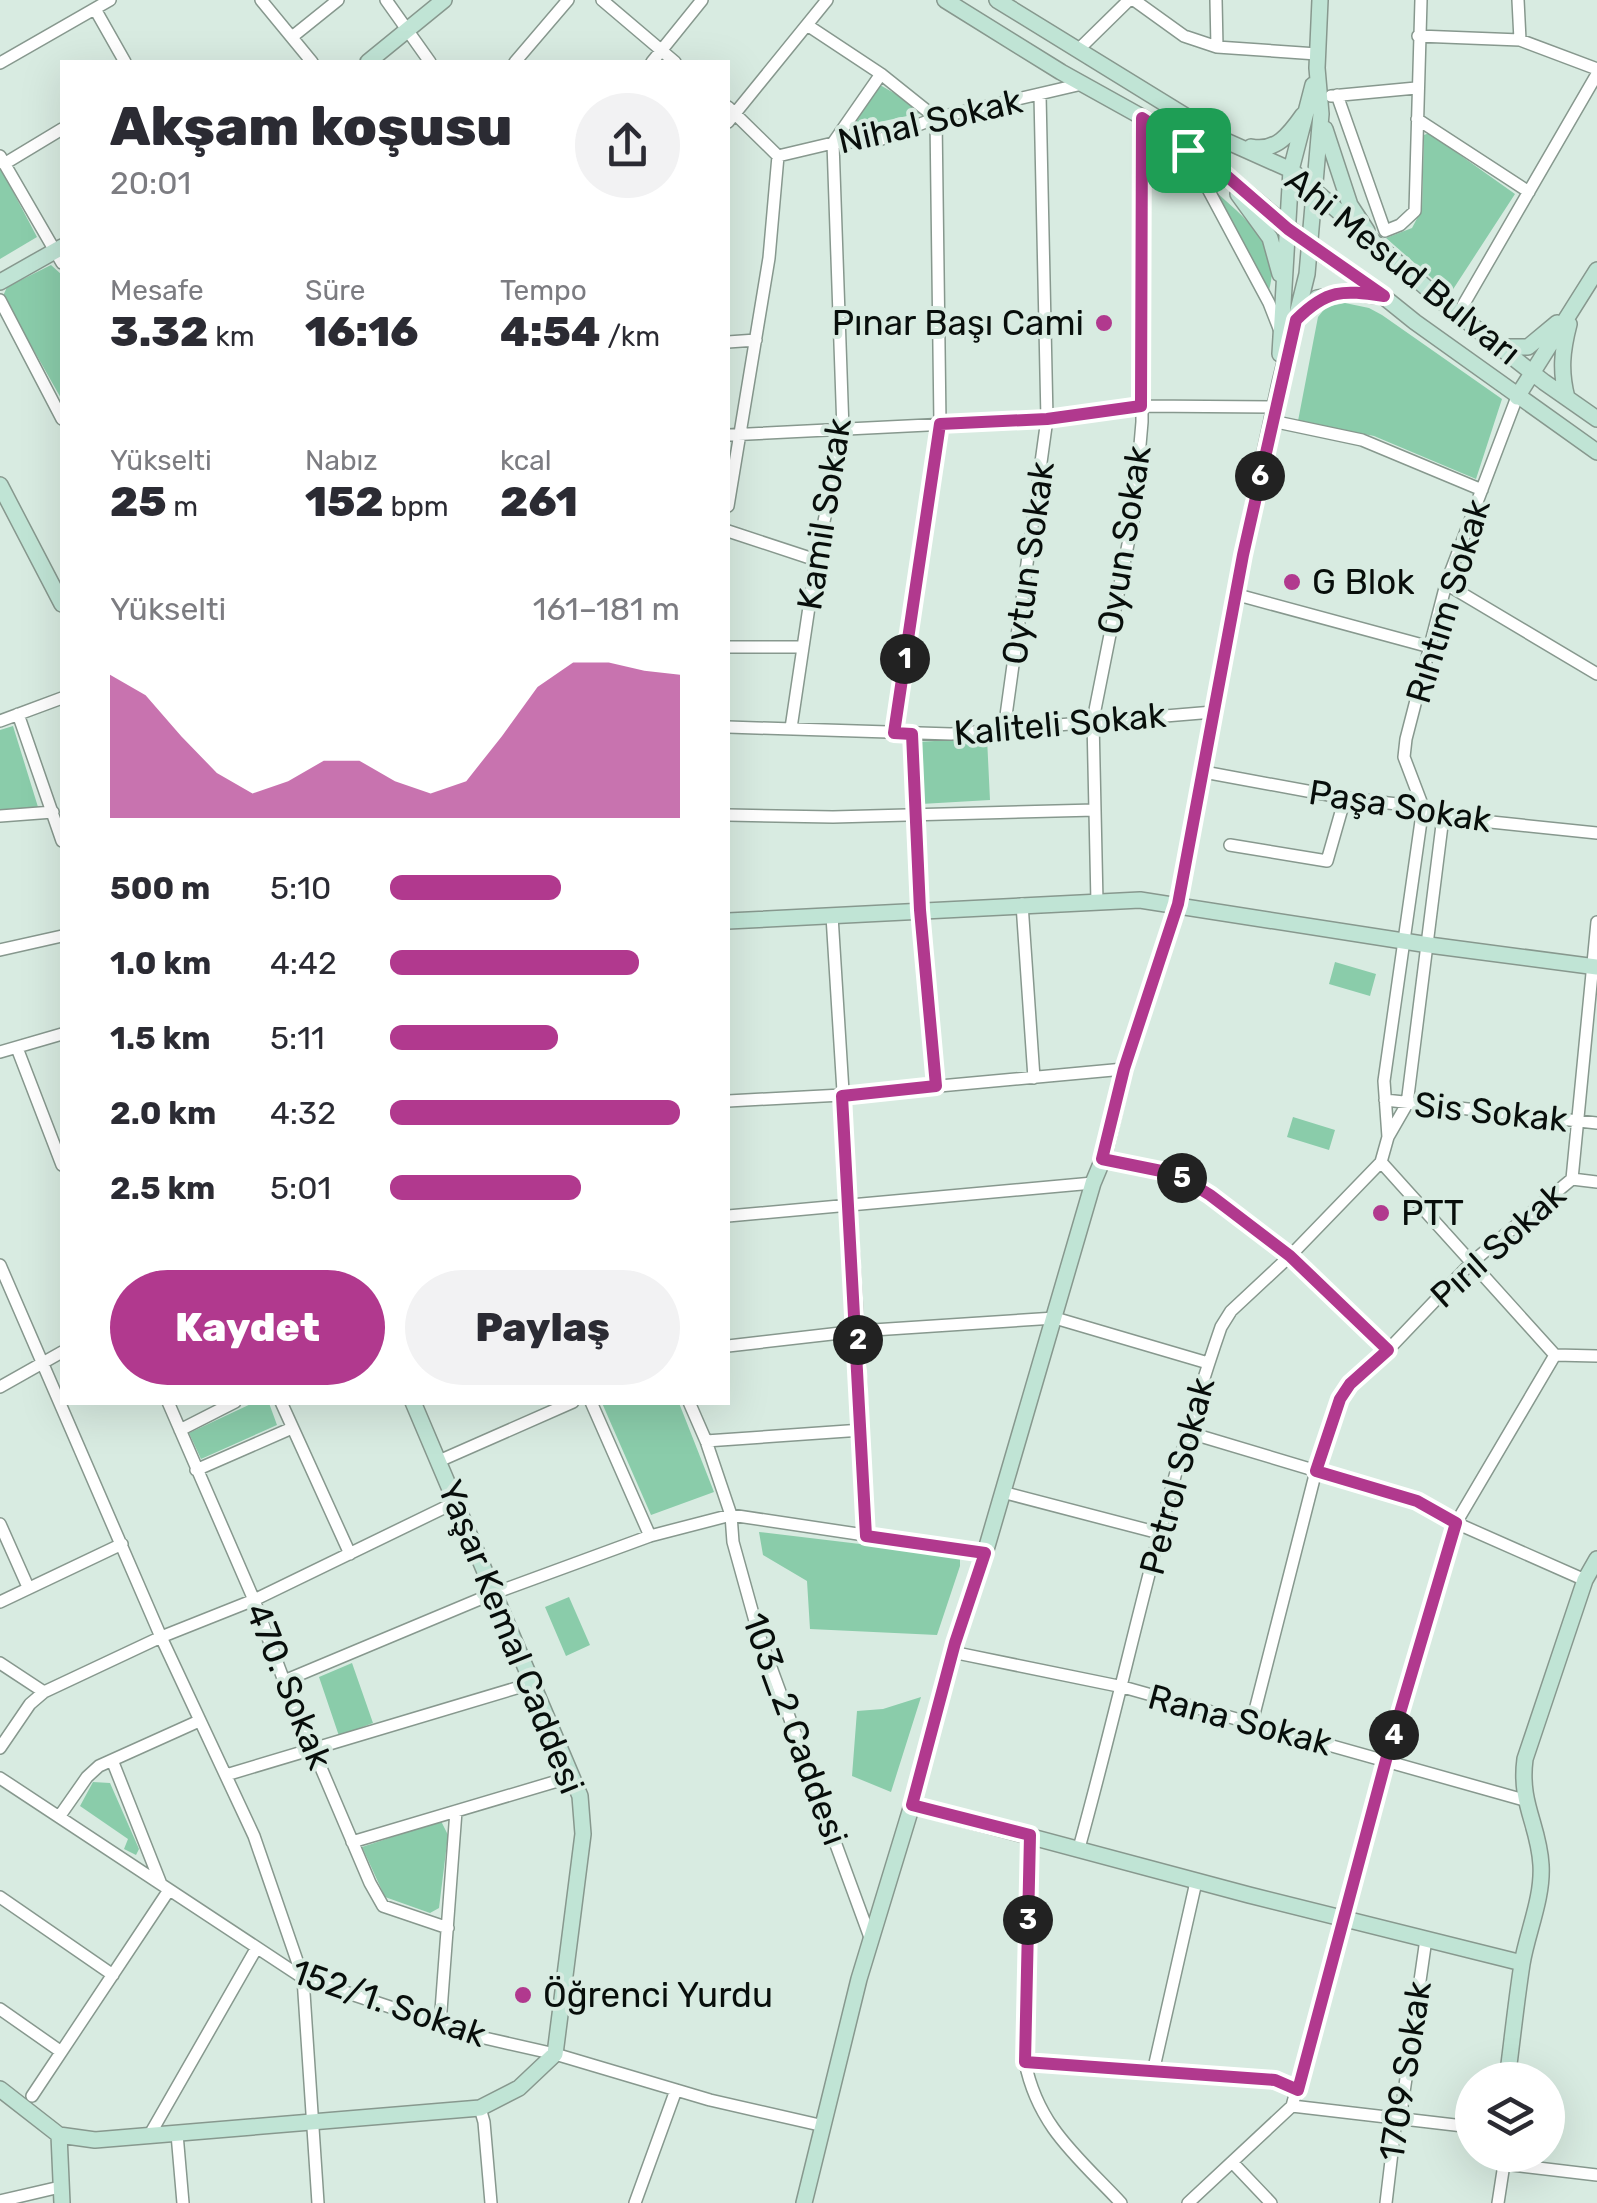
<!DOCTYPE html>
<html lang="tr">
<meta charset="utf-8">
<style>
:root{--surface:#fff;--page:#f2f2f3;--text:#2b2b33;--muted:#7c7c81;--accent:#b1398e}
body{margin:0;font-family:Rubik,sans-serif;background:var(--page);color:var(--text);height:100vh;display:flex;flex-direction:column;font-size:38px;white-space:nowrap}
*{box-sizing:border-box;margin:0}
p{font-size:32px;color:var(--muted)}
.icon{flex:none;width:55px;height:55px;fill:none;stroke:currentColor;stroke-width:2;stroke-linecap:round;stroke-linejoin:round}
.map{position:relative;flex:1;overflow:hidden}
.drawer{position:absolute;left:60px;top:60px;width:670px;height:1345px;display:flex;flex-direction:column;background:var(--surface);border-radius:0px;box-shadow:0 10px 40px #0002}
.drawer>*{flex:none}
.controls{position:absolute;left:1455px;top:2062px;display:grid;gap:20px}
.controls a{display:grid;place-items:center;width:110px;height:110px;border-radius:50%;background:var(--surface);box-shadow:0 10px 40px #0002;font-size:50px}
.pin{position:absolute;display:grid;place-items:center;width:85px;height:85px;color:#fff;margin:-42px;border-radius:20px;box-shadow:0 5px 15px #0006}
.km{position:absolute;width:50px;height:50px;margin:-25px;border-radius:50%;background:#222;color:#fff;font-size:28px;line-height:50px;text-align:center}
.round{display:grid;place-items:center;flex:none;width:105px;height:105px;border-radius:52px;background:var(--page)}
.overview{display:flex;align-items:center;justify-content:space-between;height:170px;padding:0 50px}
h1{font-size:55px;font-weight:800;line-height:75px}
.stats{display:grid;grid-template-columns:repeat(3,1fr);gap:15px;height:170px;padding:10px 50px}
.stats div{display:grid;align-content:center}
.stats b{font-size:42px;font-weight:800}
.stats small{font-size:28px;font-weight:400}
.stats p{font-size:28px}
.chart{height:280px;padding:20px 50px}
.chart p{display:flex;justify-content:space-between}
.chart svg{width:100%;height:180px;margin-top:10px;fill:var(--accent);opacity:.7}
.primary-button{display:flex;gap:20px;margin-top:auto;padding:20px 50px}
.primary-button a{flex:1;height:115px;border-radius:60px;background:var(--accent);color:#fff;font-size:40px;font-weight:800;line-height:115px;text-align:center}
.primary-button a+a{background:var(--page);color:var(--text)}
ul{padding:0 50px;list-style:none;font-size:32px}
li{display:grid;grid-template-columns:160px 120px 1fr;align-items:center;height:75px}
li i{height:25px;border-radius:12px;background:var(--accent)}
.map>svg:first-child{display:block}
.green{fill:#8accaa}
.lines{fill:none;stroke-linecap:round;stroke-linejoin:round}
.street-casing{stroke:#87988e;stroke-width:14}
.secondary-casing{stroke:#87988e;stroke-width:18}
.street{stroke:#fff;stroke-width:11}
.secondary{stroke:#c0e4d5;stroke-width:15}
.route-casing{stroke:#fff;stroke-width:20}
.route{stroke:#b1398e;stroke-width:12}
.poi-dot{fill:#b1398e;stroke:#d8ebe1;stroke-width:4}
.labels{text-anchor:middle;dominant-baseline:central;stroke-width:8;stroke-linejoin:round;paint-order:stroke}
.street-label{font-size:35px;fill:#080e0b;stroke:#d8ebe1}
.poi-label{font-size:35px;fill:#080e0b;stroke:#d8ebe1;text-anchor:start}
</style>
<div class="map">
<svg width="1597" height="2203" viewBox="0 0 1597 2203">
<rect width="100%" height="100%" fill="#d8ebe1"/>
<path class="green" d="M880,85L920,108L921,113L847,129Z
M1429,133L1515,194L1450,294L1386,238L1412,228L1422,209L1424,135Z
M0,167L37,237L0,259Z
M1217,193C1245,218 1282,247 1269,290Z
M51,265L62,275V400L3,296L7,287Z
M1345,303L1369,308L1382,315L1502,399L1476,479L1374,436L1298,421L1318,317L1326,307Z
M13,726L38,807L0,810V730Z
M987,738L990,800L921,804L917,742Z
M1335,962L1376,974L1370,996L1329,984Z
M1293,1117L1335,1130L1329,1150L1287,1137Z
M255,1402L269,1403L277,1425L201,1459L189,1433Z
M602,1403H679L714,1492L651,1515Z
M759,1532L960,1556V1566L937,1635L810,1629L807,1581L763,1555Z
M569,1597L590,1645L566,1656L545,1607Z
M352,1663L373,1723L339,1736L319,1677Z
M921,1697L891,1792L852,1776L857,1711L883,1709Z
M93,1782L110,1783L139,1849L136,1855L124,1849L128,1839L80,1806Z
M441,1821L448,1835L439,1908L430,1913L385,1897L362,1847Z"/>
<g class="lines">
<g class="street-casing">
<path id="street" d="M261,0L312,62
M386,0L430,62
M602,0L675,62
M1134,0L1184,36L1217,47L1317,54
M1216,0L1217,47
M1518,0L1520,40
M95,9L125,62
M807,25L881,74L936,118L940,424L895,733
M1418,36L1520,40L1597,69
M292,37L338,0
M1078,50L1129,0
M515,62L568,0
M652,62L702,0
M0,63L110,0
M1337,95L1385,231L1400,225L1415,211L1421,0
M1331,96L1416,88
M728,107L778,156L769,258L728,506
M1417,119L1529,192
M728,122L827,0
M1186,148L1269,303L1280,331
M0,156L62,263
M778,156L833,143L879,140L936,118L1082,84
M4,164L62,129
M0,300L62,419
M1458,314L1597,74
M728,342L756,340
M1272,421L1362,440L1482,490
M728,435L1047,419L1141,406L1275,407
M728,531L816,560
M1446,584L1597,674
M1238,595L1430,647
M728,647H803
M18,714L62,841
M0,721L62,698
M728,727L951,734L1213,712
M791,728L816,560L843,430L833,143L881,74
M1004,730L1047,419L1040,95
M912,733L920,910L936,1086
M1204,772L1345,798L1423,807L1443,817L1597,833
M728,815L833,817L1095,810
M0,816L53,812
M1230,845L1327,861L1345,798
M1097,902L1093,720L1134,514L1142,422V117
M1022,904L1034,1078
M832,916L858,1331L867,1537
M0,950L62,936
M17,1048L62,1165
M0,1052L62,1034
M1385,1100L1597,1123
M728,1101L842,1095L1124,1069
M1388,1137L1384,1081L1423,807L1404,757L1406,739L1446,584L1517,397
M1103,1159L1177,1174L1210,1195L1290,1256L1388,1350
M1381,1162L1555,1355L1597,1356
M1572,1179L1597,1182
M728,1216L1093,1183
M0,1265L161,1637L254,1836L303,1978L318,2203
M728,1346L858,1331L1055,1318L1208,1363
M0,1387L62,1352
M168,1402L254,1600L284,1681L370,1883L383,1906L448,1928
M281,1402L350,1554
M591,1402L650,1536
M689,1402L706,1441L731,1515L733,1542L758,1632L871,1940
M180,1430L235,1402
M1190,1433L1417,1501L1456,1523L1585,1580
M706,1441L862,1430
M439,1461L573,1402
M196,1470L292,1428
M1002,1492L1159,1533
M0,1524L28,1587
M0,1602L122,1544
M952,1652L1123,1687L1524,1800
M0,1663L44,1692
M284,1681L492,1594L650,1536L731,1515L985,1553
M1252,1722L1316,1471L1340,1399L1350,1384L1388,1350L1471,1263L1572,1179L1597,922
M0,1748L30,1704L44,1692L161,1637L254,1600L456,1502
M112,1760L161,1884
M226,1775L533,1683
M0,1778L303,1978L480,2037L555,2054L710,2100L824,2126
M59,1817L87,1777L99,1766L199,1721
M1029,1835L1025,2062L1275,2080L1298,2090
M352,1842L571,1777
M1079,1848C1127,1675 1162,1497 1221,1327L1231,1311L1290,1256L1381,1162L1388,1137L1407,1104L1443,817
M0,1897L113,1975
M0,2009L60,2051
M440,2024L456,1811
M1025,2062C1038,2127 1078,2157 1121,2203
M1153,2072L1196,1882
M32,2096L169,1890
M1292,2106L1472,2127
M480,2108L484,2122L491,2203
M177,2134L183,2203
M149,2136L256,1949
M1232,2162L1271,2203
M0,2201L60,2187
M635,2203L676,2090
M1188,2203L1292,2106L1386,1760L1456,1523L1555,1355
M1386,2203L1395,2127L1400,2120L1426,1939
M1498,2203L1504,2164L1597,2175"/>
</g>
<g class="secondary-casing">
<path id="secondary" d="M945,0L1061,72L1142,117L1221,171L1312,247L1374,289L1415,322L1597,452
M997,0L1226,141L1291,170L1445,304L1544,382L1597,419
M368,62L444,0
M1325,129L1350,205L1367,231
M1251,147C1276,152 1289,135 1303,115
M1238,194L1270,238L1280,274
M0,282L62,247
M1299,317L1317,298L1352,292L1377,296
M1501,347H1528L1557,323
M1280,354L1291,170L1313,85
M1517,397L1597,270
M1567,398C1560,371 1562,351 1569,324
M0,485L62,604
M728,921L1140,900L1429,945L1597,967
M912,1805L1249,1895L1522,1963
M1507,2080C1512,2042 1516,2003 1522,1964C1527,1933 1543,1898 1541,1865C1539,1825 1519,1804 1525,1759L1585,1580L1597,1559
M0,2089L59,2135L95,2140L480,2108L519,2088L555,2054L583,1834L580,1796L413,1402
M59,2135L62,2203
M804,2203L859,1979L912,1805L955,1643L985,1553L1093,1183L1103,1159L1124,1069L1178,904L1243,555L1280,383L1307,274L1321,114L1317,68L1320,0"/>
</g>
<use href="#street" class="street"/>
<use href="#secondary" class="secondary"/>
</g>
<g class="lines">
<g class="route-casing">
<path id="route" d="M1142,118L1221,171L1288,229L1384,296C1342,290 1327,289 1296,320L1243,555L1178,904L1124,1069L1102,1159L1176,1174L1210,1195L1290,1256L1388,1350L1350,1384L1340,1399L1316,1471L1417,1501L1456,1523L1386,1760L1298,2090L1275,2080L1025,2062L1030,1835L912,1805L955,1643L985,1553L866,1536L842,1096L936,1086L920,910L912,734L894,733L940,424L1047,419L1141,406Z"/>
</g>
<use href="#route" class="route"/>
</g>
<g class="poi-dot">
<circle cx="1104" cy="323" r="10"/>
<circle cx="1292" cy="582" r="10"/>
<circle cx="1381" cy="1213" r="10"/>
<circle cx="523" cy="1995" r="10"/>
</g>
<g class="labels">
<g class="street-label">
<text transform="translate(930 121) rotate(-13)">Nihal Sokak</text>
<text transform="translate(1403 266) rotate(39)">Ahi Mesud Bulvarı</text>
<text transform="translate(824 514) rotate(-81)">Kamil Sokak</text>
<text transform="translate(1124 540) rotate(-81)">Oyun Sokak</text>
<text transform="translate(1028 563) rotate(-82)">Oytun Sokak</text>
<text transform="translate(1448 601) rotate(-73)">Rıhtım Sokak</text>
<text transform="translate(1060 724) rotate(-5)">Kaliteli Sokak</text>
<text transform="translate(1400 806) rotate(9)">Paşa Sokak</text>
<text transform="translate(1491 1112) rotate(6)">Sis Sokak</text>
<text transform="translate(1498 1245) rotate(-42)">Pırıl Sokak</text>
<text transform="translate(1177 1476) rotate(-75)">Petrol Sokak</text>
<text transform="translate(511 1637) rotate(68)">Yaşar Kemal Caddesi</text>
<text transform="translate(289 1686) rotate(68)">470. Sokak</text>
<text transform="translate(1240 1720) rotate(15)">Rana Sokak</text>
<text transform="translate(795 1729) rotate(70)">103_2 Caddesi</text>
<text transform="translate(389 2003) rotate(19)">152/1. Sokak</text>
<text transform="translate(1405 2071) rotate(-81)">1709 Sokak</text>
</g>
<g class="poi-label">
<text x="1084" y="323" text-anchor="end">Pınar Başı Cami</text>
<text x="1312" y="582">G Blok</text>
<text x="1401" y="1213">PTT</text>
<text x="543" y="1995">Öğrenci Yurdu</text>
</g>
</g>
</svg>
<div class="controls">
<a><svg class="icon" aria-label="layers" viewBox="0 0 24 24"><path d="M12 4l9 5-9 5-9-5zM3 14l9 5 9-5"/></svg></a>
</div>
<div class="pin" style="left:1188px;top:150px;background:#1e9e55"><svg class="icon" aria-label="arrive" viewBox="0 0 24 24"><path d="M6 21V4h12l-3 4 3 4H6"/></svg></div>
<b class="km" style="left:905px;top:659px">1</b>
<b class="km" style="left:858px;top:1340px">2</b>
<b class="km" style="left:1028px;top:1920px">3</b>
<b class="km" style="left:1394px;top:1735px">4</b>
<b class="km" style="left:1182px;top:1178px">5</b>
<b class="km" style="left:1260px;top:476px">6</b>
<section class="drawer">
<div class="overview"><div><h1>Akşam koşusu</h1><p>20:01</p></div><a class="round"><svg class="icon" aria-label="share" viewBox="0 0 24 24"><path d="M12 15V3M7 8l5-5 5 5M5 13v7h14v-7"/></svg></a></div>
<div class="stats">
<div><p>Mesafe</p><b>3.32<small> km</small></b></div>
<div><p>Süre</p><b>16:16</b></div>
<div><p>Tempo</p><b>4:54<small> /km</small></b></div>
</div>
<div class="stats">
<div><p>Yükselti</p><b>25<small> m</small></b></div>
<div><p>Nabız</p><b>152<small> bpm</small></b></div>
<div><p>kcal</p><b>261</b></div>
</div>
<div class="chart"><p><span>Yükselti</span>161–181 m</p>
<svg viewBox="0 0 160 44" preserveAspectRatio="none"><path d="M0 44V9L10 14L20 24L30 33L40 38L50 35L60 30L70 30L80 35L90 38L100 35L110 24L120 12L130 6L140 6L150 8L160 9V44z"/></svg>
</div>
<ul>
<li><b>500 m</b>5:10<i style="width:59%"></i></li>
<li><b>1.0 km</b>4:42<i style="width:86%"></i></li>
<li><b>1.5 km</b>5:11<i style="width:58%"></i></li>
<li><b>2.0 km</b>4:32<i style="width:100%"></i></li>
<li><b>2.5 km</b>5:01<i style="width:66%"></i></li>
</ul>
<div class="primary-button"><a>Kaydet</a><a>Paylaş</a></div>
</section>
</div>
